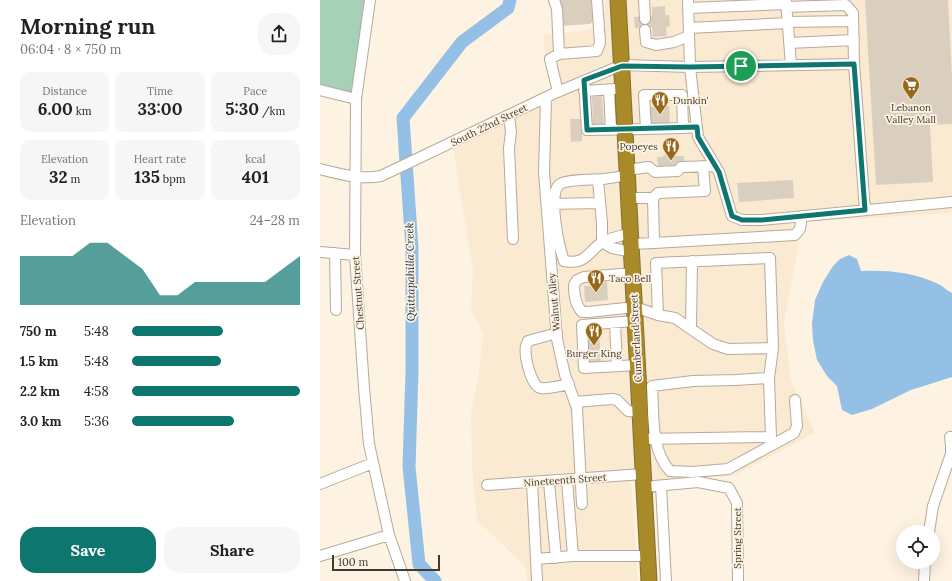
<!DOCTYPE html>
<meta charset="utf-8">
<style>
:root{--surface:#fff;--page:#f6f6f6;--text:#222;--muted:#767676;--accent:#0f766e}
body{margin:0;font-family:Lora,serif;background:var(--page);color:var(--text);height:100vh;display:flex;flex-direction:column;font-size:15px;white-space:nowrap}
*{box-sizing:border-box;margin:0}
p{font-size:13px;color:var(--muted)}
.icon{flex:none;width:22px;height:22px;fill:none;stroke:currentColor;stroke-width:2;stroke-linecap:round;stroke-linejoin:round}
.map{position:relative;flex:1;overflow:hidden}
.panel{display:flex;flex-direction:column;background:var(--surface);width:320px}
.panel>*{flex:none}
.tools{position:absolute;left:576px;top:525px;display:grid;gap:8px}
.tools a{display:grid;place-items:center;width:44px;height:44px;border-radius:50%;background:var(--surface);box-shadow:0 4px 16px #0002;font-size:20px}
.scale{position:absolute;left:12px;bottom:10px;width:108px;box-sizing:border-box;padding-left:4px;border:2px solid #403c35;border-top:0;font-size:11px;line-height:14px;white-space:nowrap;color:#403c35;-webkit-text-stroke:3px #fef2e2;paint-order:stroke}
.pin{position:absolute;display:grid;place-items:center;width:34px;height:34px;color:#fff;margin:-17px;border:2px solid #fff;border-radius:50%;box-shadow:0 1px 4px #0007}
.round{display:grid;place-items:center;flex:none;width:42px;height:42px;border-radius:16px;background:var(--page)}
.overview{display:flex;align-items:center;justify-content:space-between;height:68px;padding:0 20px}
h1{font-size:22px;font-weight:700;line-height:30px}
.stats{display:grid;grid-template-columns:repeat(3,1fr);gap:6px;height:68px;padding:4px 20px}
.stats div{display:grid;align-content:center;border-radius:10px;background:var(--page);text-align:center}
.stats b{font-size:17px;font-weight:700}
.stats small{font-size:11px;font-weight:400}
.stats p{font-size:11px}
.chart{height:112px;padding:8px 20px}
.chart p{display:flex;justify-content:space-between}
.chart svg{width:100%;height:72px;margin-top:4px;fill:var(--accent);opacity:.7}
.cta{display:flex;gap:8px;margin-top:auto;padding:8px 20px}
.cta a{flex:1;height:46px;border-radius:16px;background:var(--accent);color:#fff;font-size:16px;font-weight:700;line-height:46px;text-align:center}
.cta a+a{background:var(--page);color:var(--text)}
ul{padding:0 20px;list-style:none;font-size:13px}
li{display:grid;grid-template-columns:64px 48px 1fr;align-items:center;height:30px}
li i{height:10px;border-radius:5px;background:var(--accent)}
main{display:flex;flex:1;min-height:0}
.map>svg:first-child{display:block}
.built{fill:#faead2}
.green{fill:#a6d0b7}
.water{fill:#95c0e6}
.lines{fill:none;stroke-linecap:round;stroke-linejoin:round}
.river{stroke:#95c0e6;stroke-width:13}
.building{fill:#dacfbf}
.minor-casing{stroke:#b5aa9b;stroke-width:12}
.highway-casing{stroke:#846f2d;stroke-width:17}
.minor{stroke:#fff;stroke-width:10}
.highway{stroke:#a98a29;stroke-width:15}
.route-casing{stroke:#fff;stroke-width:8}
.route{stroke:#0f766e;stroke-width:5}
.labels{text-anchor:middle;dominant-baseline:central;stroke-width:3.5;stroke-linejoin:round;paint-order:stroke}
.poi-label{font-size:10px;fill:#403c35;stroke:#fef2e2;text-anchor:start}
.street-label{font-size:10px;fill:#403c35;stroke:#fef2e2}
.water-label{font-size:11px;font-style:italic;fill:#0b2c46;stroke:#fef2e2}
</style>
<main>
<section class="panel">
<div class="overview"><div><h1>Morning run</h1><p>06:04 · 8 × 750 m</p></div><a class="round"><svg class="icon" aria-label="share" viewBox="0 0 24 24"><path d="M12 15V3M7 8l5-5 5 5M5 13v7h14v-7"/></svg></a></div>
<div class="stats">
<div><p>Distance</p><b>6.00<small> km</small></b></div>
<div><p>Time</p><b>33:00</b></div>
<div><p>Pace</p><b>5:30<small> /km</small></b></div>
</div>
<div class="stats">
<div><p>Elevation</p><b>32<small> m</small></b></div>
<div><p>Heart rate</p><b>135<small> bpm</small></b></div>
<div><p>kcal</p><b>401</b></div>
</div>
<div class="chart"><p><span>Elevation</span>24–28 m</p>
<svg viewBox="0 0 160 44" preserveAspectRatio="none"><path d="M0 44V14L10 14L20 14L30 14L40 6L50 6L60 14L70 22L80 38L90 38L100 30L110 30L120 30L130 30L140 30L150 22L160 14V44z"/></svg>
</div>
<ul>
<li><b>750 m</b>5:48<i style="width:54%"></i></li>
<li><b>1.5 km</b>5:48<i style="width:53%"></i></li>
<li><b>2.2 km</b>4:58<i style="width:100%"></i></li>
<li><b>3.0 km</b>5:36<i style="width:61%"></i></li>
</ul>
<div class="cta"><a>Save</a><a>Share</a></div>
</section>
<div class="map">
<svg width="632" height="581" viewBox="0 0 632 581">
<rect width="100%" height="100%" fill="#fef2e2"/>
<path class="built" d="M285,0H632V213L483,222L464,323L471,380L495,433L413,476L311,482L318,581H207L205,566L157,520L152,465L151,415L159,373L163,333L151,309L153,270L133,148L232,99L223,36L285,27Z"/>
<path class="green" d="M0,0H49L36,99L0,90Z"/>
<path class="water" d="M529,255L537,259L541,271C567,270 592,272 616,283C622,285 626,290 632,293V377L591,390L552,409L532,415L522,410L517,386L507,376L497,360L493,340L492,324L495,300L503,282L513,266L520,259Z"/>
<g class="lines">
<path class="river" d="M115,581L99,564L89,467L92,371V248L83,118L142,42L188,8L190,0"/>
</g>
<path class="building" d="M239,0H271L273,21L270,24L240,26Z
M545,0H628L632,77V124L610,125L613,182L556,185Z
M345,6V15H349L350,26L346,27L347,36L333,37L332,27L315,28L314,17L332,16V7Z
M282,96L284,125L273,126L272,97Z
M349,106L350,124L331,125L330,107Z
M250,119H262V141L251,142Z
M352,154V156H364L365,165L338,166L337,157H343V155Z
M473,180L474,198L419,202L417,183Z
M287,282L288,300L265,302L264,286H271L270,283Z
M268,330H279L281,362H270Z"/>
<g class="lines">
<g class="minor-casing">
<path id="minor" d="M50,0L36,99L35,255L44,388L49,444L69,535L85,581
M234,0L237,9L239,54L230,59L238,92
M324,0L325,19
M368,0L370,67L378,137L399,172L412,216L422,220H441L632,202
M466,1L471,65
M466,7L526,5L533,13L534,64L545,210
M368,8L466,4
M468,22L533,21
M369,28L468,23
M325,30L326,42L336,45L354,42L369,36
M469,43L534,40
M239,54L277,51L280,43L277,0
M264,81L267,130L326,129L324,95H362L363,128L377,127
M0,90L36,99
M289,90L291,130
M264,91L295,89
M226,98L224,172L237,339L245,375L257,408L262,504
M189,116L191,132L189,148L193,239
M326,129L363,128
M0,169C20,174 40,180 61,176L235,93L302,65L370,67L534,64
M307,170L329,167L335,172L358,171L361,167L395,166
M307,175C299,177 291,178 283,179C273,180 248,179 240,184C227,192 239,247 244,261C266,265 267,253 281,243C286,239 304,235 311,233
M278,180L282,223V242
M309,198H333L334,243L312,244
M333,198L338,193L385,191L383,166
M228,204L280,203
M282,242L292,248L312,252
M334,243L475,235L480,229L482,216
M0,252L35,255
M15,253L16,310
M313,273L264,277L257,280L254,285C254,295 255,304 262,312H268L315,307L338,315L336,263L450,258L453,348L449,378L451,437L321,439
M338,315L355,318L393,344L408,349L453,348
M315,321L262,325L264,368L318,365
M295,323L297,366
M371,329L372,261
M237,333L208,341C208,342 206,346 206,346C204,355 211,387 221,388C229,389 240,386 249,384
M449,378L415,380L373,381L332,386C334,414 330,449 350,471L372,472L408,469L474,433L477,426L475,400
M255,402L292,399L297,400L308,411L320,412
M247,480L253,556
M229,482L236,558
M212,483L216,559L253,556H327
M0,484L53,463
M167,485L323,474
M341,486L346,581
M324,487L378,482L409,488L417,503L418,581
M609,532L613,506L631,454V445L630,437H632
M0,556L69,535
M216,559L217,581
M604,581L605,562"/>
</g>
<g class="highway-casing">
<path id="highway" d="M298,0L329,581"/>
</g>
<use href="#minor" class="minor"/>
<use href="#highway" class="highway"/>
</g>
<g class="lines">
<g class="route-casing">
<path id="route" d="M534,64L545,210L441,220H422L412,216L399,172L378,137L377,127L267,130L264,80L302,66L370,67Z"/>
</g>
<use href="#route" class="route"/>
</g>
<defs>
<g id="supermarket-pin" transform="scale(0.9)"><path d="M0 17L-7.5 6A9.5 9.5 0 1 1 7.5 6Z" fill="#98681a" stroke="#fef2e2"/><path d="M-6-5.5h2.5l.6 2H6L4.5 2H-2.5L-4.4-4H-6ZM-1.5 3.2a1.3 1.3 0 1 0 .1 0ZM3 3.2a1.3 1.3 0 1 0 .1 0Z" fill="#fff"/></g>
<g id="restaurant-pin" transform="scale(0.9)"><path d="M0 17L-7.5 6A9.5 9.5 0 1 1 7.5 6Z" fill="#98681a" stroke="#fef2e2"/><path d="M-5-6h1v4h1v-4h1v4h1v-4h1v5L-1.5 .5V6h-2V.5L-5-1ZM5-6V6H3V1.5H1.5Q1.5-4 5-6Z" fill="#fff"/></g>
</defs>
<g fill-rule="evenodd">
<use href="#supermarket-pin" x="591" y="85"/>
<use href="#restaurant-pin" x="340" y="100"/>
<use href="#restaurant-pin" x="351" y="146"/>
<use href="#restaurant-pin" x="276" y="278"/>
<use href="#restaurant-pin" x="274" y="331"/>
</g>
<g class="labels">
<g class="poi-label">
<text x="353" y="100">Dunkin'</text>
<text x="591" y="107" text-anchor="middle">Lebanon<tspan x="591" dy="12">Valley Mall</tspan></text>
<text x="338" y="146" text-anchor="end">Popeyes</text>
<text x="289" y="278">Taco Bell</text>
<text x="274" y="353" text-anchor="middle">Burger King</text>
</g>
<g class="street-label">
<text transform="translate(169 125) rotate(-26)">South 22nd Street</text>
<text transform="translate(38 293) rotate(-94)">Chestnut Street</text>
<text transform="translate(234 302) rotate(-95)">Walnut Alley</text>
<text transform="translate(316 338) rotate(-93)">Cumberland Street</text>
<text transform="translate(245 480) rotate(-4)">Nineteenth Street</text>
<text transform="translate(417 538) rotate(-90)">Spring Street</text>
</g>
<g class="water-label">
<text transform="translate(90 272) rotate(-91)">Quittapahilla Creek</text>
</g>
</g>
</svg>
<div class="tools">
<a><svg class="icon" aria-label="locate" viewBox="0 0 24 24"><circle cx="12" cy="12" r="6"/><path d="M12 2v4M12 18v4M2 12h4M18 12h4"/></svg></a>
</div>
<div class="scale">100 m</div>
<div class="pin" style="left:421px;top:66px;background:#1e9e55"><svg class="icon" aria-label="arrive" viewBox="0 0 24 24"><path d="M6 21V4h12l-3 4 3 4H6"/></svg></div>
</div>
</main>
